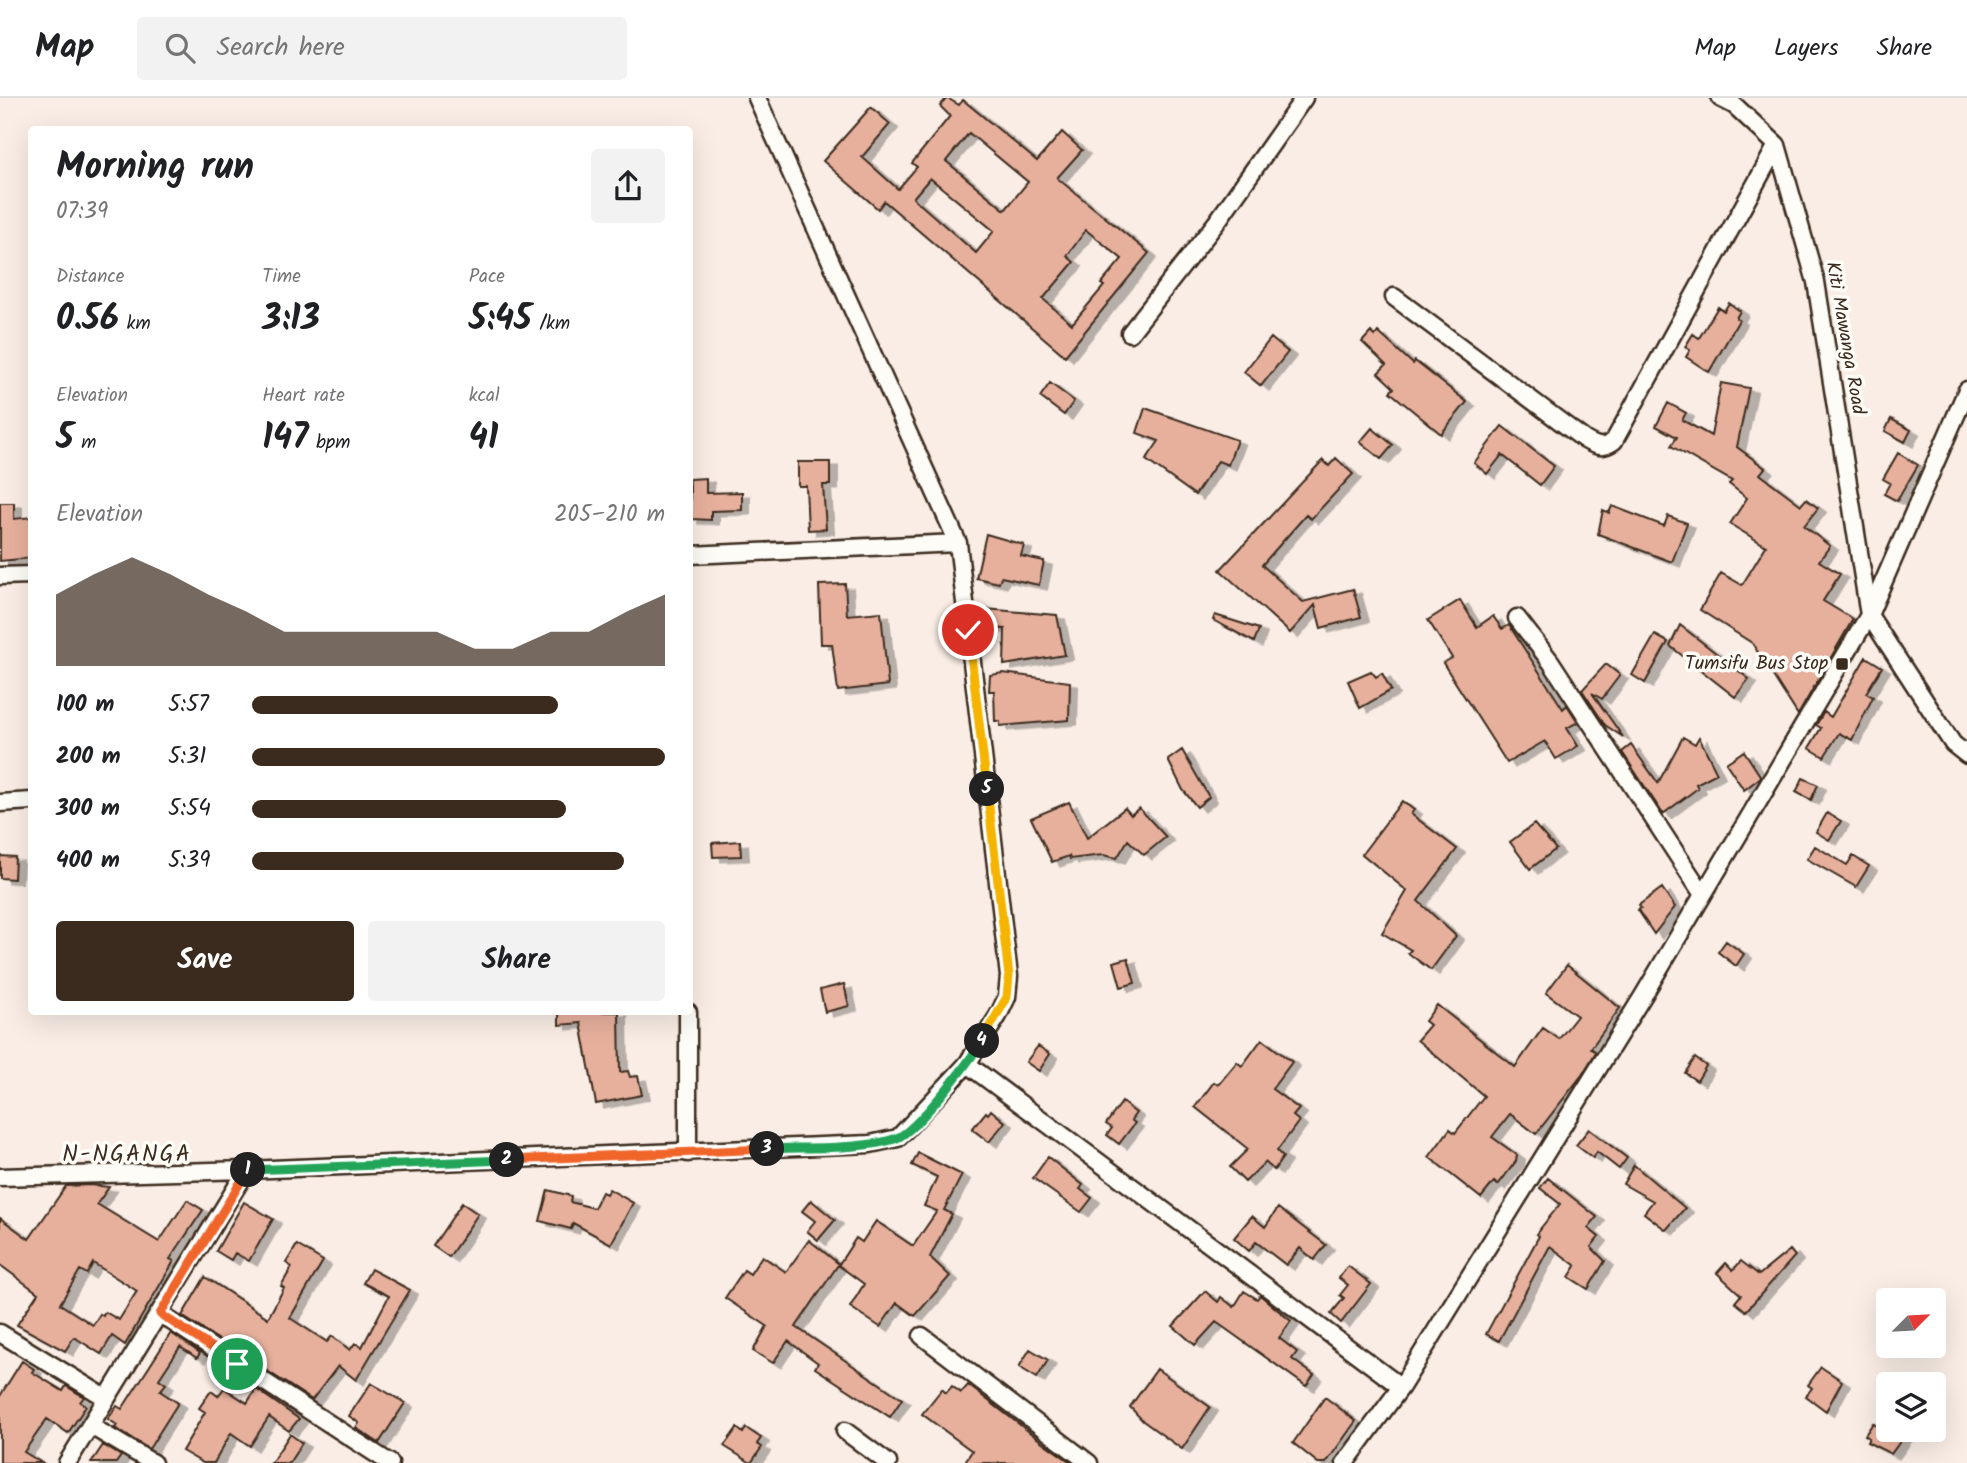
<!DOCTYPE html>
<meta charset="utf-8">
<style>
:root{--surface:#fff;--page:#f2f2f2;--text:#202124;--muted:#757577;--line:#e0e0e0;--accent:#3b2a1e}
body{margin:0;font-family:Kalam,sans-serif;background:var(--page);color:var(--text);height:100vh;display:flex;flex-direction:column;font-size:26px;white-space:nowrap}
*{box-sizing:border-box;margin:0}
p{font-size:23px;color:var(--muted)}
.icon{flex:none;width:38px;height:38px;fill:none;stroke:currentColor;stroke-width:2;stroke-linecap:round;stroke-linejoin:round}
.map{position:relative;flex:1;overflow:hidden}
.drawer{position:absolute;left:28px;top:28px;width:665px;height:889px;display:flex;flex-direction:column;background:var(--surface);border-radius:7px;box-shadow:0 7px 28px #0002}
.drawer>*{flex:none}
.needle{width:46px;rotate:66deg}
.tools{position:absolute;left:1876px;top:1190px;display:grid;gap:14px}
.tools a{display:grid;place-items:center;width:70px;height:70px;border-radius:7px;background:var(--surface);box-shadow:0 7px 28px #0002;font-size:35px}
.pin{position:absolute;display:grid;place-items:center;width:60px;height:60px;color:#fff;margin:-30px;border:4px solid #fff;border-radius:50%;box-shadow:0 2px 7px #0007}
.km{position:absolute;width:35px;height:35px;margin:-18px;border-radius:50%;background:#222;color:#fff;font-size:19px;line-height:35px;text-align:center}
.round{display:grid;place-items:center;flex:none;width:74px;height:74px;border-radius:7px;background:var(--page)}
.overview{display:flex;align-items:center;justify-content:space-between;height:119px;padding:0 28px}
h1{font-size:38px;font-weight:700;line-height:52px}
.stats{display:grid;grid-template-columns:repeat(3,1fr);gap:10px;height:119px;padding:7px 28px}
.stats div{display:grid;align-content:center}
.stats b{font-size:35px;font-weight:700}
.stats small{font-size:19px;font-weight:400}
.stats p{font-size:19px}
.chart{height:196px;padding:14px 28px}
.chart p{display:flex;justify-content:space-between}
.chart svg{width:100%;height:126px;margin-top:7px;fill:var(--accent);opacity:.7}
.cta{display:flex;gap:14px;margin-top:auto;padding:14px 28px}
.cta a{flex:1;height:80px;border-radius:7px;background:var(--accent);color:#fff;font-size:28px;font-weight:700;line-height:80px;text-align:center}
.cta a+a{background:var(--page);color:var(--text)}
ul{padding:0 28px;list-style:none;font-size:23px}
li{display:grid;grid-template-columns:112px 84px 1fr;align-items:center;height:52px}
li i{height:18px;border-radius:9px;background:var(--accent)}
header{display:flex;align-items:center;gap:42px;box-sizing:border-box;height:98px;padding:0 35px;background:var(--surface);border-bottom:2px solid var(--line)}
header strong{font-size:33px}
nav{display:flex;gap:38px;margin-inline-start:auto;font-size:24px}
.search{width:490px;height:63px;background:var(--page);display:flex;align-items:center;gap:18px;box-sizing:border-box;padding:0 24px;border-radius:7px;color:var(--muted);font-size:26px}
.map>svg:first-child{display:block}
.building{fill:#e7b09d;stroke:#3b2a1e;stroke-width:2;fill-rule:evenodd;filter:url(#shadow)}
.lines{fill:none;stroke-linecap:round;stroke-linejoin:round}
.minor-casing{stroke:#3b2a1e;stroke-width:21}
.minor{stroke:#fdfcf7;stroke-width:16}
.split-1-casing{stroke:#fff;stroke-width:14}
.split-2-casing{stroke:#fff;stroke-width:14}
.split-3-casing{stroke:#fff;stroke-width:14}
.split-4-casing{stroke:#fff;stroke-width:14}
.split-5-casing{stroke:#fff;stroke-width:14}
.split-6-casing{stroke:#fff;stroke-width:14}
.split-1{stroke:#f0652b;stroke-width:9}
.split-2{stroke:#22a559;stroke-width:9}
.split-3{stroke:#f0652b;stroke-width:9}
.split-4{stroke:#22a559;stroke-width:9}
.split-5{stroke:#f5b400;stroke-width:9}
.split-6{stroke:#f5b400;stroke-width:9}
.poi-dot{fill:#3b2a1e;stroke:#fdfcf7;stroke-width:2.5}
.labels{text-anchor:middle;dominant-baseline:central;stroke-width:7;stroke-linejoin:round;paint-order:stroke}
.street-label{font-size:19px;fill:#3b2a1e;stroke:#fdfcf7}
.poi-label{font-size:19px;fill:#3b2a1e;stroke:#fdfcf7;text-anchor:end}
.quarter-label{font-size:23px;letter-spacing:2px;fill:#3b2a1e;stroke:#fdfcf7}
</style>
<header>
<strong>Map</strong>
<div class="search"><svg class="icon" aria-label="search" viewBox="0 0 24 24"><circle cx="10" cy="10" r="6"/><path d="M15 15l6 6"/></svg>Search here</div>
<nav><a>Map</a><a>Layers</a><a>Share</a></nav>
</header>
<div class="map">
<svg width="1967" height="1365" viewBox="0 0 1967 1365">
<defs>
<filter id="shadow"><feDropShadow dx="8" dy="4.5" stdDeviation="0" flood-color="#0004"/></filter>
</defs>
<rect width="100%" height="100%" fill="#f9ede5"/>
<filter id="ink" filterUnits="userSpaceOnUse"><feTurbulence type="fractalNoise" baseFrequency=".0143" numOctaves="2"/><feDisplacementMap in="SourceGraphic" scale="14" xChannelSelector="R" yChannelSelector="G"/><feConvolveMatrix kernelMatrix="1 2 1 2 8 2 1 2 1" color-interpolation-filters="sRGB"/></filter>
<g filter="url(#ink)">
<path class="building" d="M947,0L959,7L963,2L1037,63L1062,34L1082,52L1057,80L1149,155L1065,258L884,103L878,111L823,63L871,9L890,26L862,59L898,91L917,69L912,65L950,18L940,8ZM969,35L1028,84L1005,112L946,63ZM930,80L994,133L976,155L913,100ZM1086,132L1122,161L1101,186L1104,188L1072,226L1043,201L1074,164L1067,158Z
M1729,205L1740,213L1736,220L1739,222L1709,274L1686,259L1690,252L1685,249L1693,236L1699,240L1718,209L1724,213Z
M1371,234L1375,238L1378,234L1413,266L1415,263L1467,304L1441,336L1390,294L1394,290L1378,275L1386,267L1362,244Z
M1271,240L1288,254L1261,288L1244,274Z
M1050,285L1074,303L1064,317L1040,299Z
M1721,285L1749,290L1737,349L1765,370L1760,376L1801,407L1806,401L1818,410L1804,428L1830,448L1819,463L1840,476L1823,503L1853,521L1798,617L1752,545L1700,512L1721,475L1742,487L1766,448L1730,426L1747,400L1729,386L1732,383L1671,348L1677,339L1656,328L1668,305L1686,315L1682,322L1711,338Z
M1145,310L1237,342L1228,367L1218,363L1195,397L1146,362L1159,343L1137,335Z
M1891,321L1911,332L1905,344L1885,333Z
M1502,328L1554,368L1540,387L1502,357L1487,376L1474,365Z
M1372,330L1393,347L1381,361L1360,344Z
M1898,355L1918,367L1897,403L1884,396L1890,385L1883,381Z
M1336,360L1353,376L1311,421L1306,417L1262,467L1303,504L1353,491L1361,519L1321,530L1315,507L1290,535L1220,472L1323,362L1329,368Z
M798,364H830V387H823L826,431L808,432L806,388H798Z
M706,380V395L742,394V412L711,413V422L690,421V381Z
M0,405H14V421L32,419V460L0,463Z
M1612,408L1664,428L1668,418L1687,425L1672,464L1598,436L1603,412L1609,415Z
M986,436L1024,447L1021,458L1044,463L1039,487L1001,479L999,485L976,480Z
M845,486L847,517L881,514L888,587L838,593L832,546H821L819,487Z
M1460,502L1477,529L1493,518L1502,531L1509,527L1563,611L1567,607L1578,624L1567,630L1578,648L1556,661L1545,643L1507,665L1443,565L1452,560L1428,522Z
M985,511L1057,517L1065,557L1004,567L1005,531L979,529L980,516H985Z
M1215,517L1259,531L1254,544L1213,522Z
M1680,527L1749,581L1735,599L1670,548Z
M1655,537L1668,544L1645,585L1632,577Z
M1866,559L1882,569L1866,595L1873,599L1852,642L1839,635L1824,659L1809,650L1821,630L1816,627L1824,614L1831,619Z
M1606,566L1620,577L1602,601L1592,595L1623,639L1605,627L1582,592Z
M1371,573L1376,579L1382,575L1391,592L1360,610L1348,583Z
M1003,575L1070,584L1069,622L1000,628V623H995L994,593H989L990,577Z
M1683,639L1695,646L1699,639L1717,675L1696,686L1698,690L1663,716L1622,654L1631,647L1658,685Z
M1182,652L1209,699L1197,709L1183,692L1168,662Z
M1744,653L1761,679L1744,692L1726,665Z
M1803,680L1818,687L1811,702L1796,694Z
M1402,703L1414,712L1411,716L1457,751L1418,803L1456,838L1431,872L1408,855L1411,852L1382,835L1407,793L1362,756Z
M1069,704L1087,740L1125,710L1131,717L1139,710L1166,739L1144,757L1128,742L1117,760L1103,757L1070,761L1069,758L1052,764L1031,720Z
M1827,715L1841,723L1829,742L1816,734Z
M1534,726L1556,751L1530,771L1510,744Z
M740,743L741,758L713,759L712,745Z
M1815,748L1847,767L1853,758L1869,768L1856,789L1807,761Z
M0,758L15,759L14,781L0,780Z
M1662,790L1675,809L1654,836L1638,812L1641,810L1639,807Z
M1726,843L1744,856L1736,868L1718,854Z
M1128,860L1135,885L1121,889L1114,864Z
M1567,867L1620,910L1591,950L1596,954L1582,977L1536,1036L1510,1016L1492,1039L1517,1057L1516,1063L1498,1087L1494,1084L1481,1100L1429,1059L1450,1031L1455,1035L1484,998L1417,942L1430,927L1425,923L1437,907L1515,969L1543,930L1559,941L1577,918L1546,895Z
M844,886L849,908L825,914L820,892Z
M559,914H619L620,974L628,973L630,979L638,978L642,997L596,1006L581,925L559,927Z
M1262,941L1292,964L1272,991L1299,1011L1293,1018L1299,1023L1277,1053L1283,1059L1274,1072L1265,1064L1245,1084L1230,1069L1248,1051L1195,1009L1214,984L1218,987L1237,964L1242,968Z
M1038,948L1050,956L1039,973L1026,964Z
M1695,960L1706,968L1697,983L1685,975Z
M1122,1004L1136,1015L1131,1022L1135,1025L1119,1046L1107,1037L1112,1030L1106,1026Z
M991,1012L1005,1024L989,1044L972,1031L986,1014L988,1016Z
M1589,1031L1627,1060L1619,1071L1597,1054L1593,1060L1576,1047Z
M918,1055L962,1077L944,1112L952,1116L930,1159L950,1178L915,1218L897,1205L880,1229L850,1209L864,1186L838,1167L796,1229L902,1301L890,1319L815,1270L818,1265L788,1243L773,1265L753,1253L767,1228L725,1200L744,1172L750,1176L762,1158L786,1174L809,1142L839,1166L856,1140L862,1144L876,1123L913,1148L937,1113L924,1108L937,1079L912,1067Z
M1048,1059L1083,1087L1080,1091L1092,1100L1081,1114L1033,1080Z
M1634,1067L1685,1110L1666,1132L1644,1115L1653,1103L1623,1086Z
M1548,1080L1597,1119L1588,1130L1599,1139L1591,1149L1605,1163L1588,1191L1569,1179L1576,1168L1550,1148L1499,1243L1486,1236L1539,1138L1536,1136L1560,1106L1540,1090Z
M90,1087L109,1089L97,1106L159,1144L187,1102L203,1112L170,1161L174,1163L125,1247L112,1238L101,1256L74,1239L65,1253L17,1227L38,1195L0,1167V1120L29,1141L66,1088ZM93,1165L137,1193L119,1222L105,1214L103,1218L100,1216L93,1227L60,1206L80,1172L87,1176Z
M609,1091L633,1105L611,1146L573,1125L571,1131L540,1123L548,1092L571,1098L570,1104L594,1110L602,1094L606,1096Z
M811,1102L835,1122L818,1142L807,1133L815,1123L802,1113Z
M244,1104L273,1121L249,1163L235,1155L231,1162L216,1153Z
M462,1105L478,1116L449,1159L433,1148Z
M1278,1110L1326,1147L1314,1162L1300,1150L1286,1167L1256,1144L1249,1153L1234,1140L1252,1118L1265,1129Z
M297,1147L323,1163L290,1220L327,1244L332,1238L350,1252L355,1245L362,1249L389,1198L363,1185L371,1171L410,1192L356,1282L338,1268L312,1302L182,1218L205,1179L268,1220L284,1190L281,1188L292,1169L286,1165Z
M1790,1152L1795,1158L1746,1213L1735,1204L1741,1197L1717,1175L1726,1165L1733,1172L1741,1163L1759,1177Z
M1348,1168L1371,1186L1341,1225L1331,1216L1344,1200L1340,1197L1348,1187L1339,1180Z
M1205,1193L1218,1204L1221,1199L1234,1209L1244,1193L1257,1201L1260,1197L1291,1223L1279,1240L1297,1254L1292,1261L1314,1277L1306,1288L1216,1224L1195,1247L1173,1228Z
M171,1235L200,1255L197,1260L180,1249L159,1281L166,1286L160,1293L178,1305L149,1351L115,1330L117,1327L108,1321L117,1308L122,1311Z
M1030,1251L1048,1262L1037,1280L1019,1269Z
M22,1263L34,1271L32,1274L63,1293L66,1288L84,1299L80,1304L86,1308L68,1335L47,1321L24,1354L42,1365H0V1298Z
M1821,1269L1842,1283L1826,1313L1806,1298L1812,1290L1808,1287Z
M1157,1271L1210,1309L1182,1351L1143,1323L1130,1309Z
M371,1285L405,1305L379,1345L356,1330L359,1325L349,1318Z
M968,1287L1041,1343L1072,1365H964L972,1353L922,1316L942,1291L946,1295L952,1288L961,1295Z
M224,1290L247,1305L256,1291L299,1321L289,1333L269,1319L250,1348L231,1335L214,1365H203L182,1353L205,1314L199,1310L211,1293L218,1298Z
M1325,1299L1356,1323L1326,1365H1318L1293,1345Z
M1883,1323L1888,1327V1332H1895L1904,1338L1891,1356L1867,1344L1869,1340L1865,1337L1873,1325L1879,1330Z
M737,1330L743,1335L746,1330L761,1340L757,1346L762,1349L751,1365L724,1348Z
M290,1336L302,1345L289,1365H271Z
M103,1347L121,1358L116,1365H91Z"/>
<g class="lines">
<g class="minor-casing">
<path id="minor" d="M1720,0L1734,7L1777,47L1816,184L1869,517L1953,646L1967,657
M1394,199L1585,342C1597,349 1603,351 1614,343L1777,47
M1130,235L1216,125L1304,0
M690,457L958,445
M0,478L32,477
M1517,520L1551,564L1702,795
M0,705L32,703
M967,966L1401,1289
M688,1055V914
M0,1079L247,1072L870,1046L898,1040L967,966L998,918L1007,899L1009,878L958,445L757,0
M160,1216L390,1365
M0,1235L106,1300
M922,1238L1089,1365
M91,1328L153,1365
M845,1333L888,1365
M67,1365L247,1072
M1345,1365L1401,1289L1643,898L1869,517L1967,292"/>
</g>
<use href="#minor" class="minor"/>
</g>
</g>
<g class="lines" filter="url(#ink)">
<g class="split-1-casing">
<path id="split-1" d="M237,1266L160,1216L248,1072"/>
</g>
<g class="split-2-casing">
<path id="split-2" d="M248,1072L507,1062"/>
</g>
<g class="split-3-casing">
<path id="split-3" d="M507,1062L767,1051"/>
</g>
<g class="split-4-casing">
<path id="split-4" d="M767,1051C802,1049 866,1052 897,1040C917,1032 969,964 982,943"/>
</g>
<g class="split-5-casing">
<path id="split-5" d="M982,943L1007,899L1009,878L987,691"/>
</g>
<g class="split-6-casing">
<path id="split-6" d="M968,532L987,691"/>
</g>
<use href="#split-1" class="split-1"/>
<use href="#split-2" class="split-2"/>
<use href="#split-3" class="split-3"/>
<use href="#split-4" class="split-4"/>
<use href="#split-5" class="split-5"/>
<use href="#split-6" class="split-6"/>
</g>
<rect class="poi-dot" x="1835" y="559" width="14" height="14" rx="3.5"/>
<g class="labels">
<g class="street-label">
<text transform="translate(1845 240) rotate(80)">Kiti Mawanga Road</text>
</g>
<g class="poi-label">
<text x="1828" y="566">Tumsifu Bus Stop</text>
</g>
<g class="quarter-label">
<text x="127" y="1057">N-NGANGA</text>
</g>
</g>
</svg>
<div class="tools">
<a><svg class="needle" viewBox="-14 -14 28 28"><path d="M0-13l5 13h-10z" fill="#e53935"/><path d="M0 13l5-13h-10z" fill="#757577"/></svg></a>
<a><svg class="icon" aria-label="layers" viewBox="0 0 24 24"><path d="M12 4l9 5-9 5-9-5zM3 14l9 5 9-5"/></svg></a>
</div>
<div class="pin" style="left:237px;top:1266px;background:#1e9e55"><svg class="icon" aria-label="arrive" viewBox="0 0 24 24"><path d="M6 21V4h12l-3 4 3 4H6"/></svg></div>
<div class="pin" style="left:968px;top:532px;background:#d93025"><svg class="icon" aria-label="check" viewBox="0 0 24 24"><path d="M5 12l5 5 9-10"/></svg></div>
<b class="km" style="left:248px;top:1072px">1</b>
<b class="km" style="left:507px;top:1062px">2</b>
<b class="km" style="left:767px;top:1051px">3</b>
<b class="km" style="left:982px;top:943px">4</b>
<b class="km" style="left:987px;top:691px">5</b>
<section class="drawer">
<div class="overview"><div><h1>Morning run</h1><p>07:39</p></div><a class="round"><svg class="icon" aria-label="share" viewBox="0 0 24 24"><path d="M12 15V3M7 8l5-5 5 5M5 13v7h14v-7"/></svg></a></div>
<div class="stats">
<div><p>Distance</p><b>0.56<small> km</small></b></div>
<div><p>Time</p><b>3:13</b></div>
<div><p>Pace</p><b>5:45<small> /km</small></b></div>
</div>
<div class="stats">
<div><p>Elevation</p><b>5<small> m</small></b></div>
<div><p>Heart rate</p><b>147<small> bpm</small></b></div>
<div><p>kcal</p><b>41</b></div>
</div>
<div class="chart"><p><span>Elevation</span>205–210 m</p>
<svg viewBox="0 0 160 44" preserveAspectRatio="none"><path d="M0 44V19L10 12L20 6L30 12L40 19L50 25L60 32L70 32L80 32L90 32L100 32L110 38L120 38L130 32L140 32L150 25L160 19V44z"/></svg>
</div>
<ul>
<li><b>100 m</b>5:57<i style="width:74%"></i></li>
<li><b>200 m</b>5:31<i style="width:100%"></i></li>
<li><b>300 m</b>5:54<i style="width:76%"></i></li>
<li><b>400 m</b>5:39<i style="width:90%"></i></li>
</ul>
<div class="cta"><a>Save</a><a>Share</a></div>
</section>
</div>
